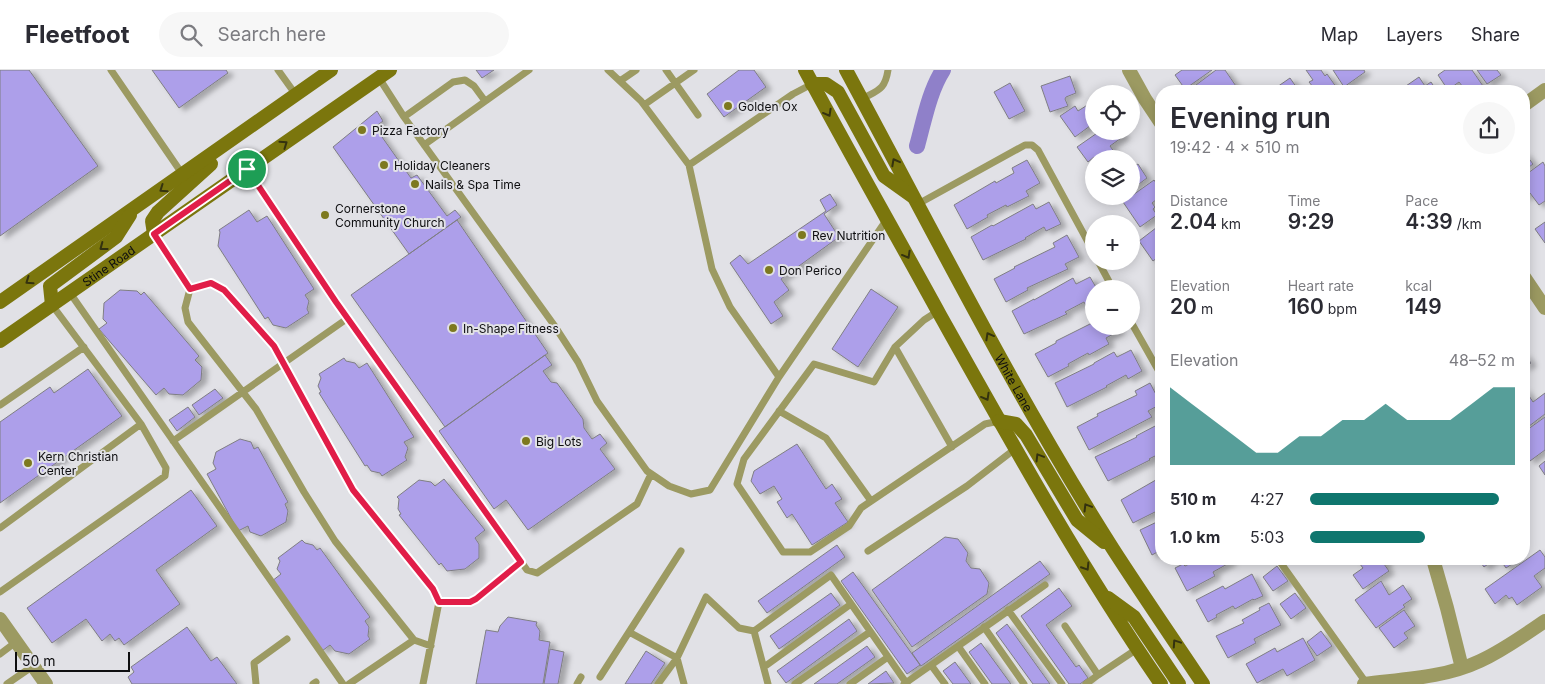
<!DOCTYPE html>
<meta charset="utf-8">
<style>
:root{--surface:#fff;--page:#f7f7f7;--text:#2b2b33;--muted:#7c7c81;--line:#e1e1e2;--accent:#0f766e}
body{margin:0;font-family:Inter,sans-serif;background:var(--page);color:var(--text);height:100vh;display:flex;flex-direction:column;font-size:19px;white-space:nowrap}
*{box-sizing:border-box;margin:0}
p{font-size:16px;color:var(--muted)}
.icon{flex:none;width:28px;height:28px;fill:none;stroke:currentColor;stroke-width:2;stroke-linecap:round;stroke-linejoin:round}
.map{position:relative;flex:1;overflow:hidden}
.panel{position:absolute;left:1155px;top:15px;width:375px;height:480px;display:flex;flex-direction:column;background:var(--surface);border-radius:20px;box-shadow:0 2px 12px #0003}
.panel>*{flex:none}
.tools{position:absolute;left:1085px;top:15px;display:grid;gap:10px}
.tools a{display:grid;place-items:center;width:55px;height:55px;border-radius:50%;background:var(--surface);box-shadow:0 2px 12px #0003;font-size:25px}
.scale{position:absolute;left:15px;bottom:12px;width:115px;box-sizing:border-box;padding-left:5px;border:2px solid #0e0e10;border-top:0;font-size:14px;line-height:18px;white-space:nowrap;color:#0e0e10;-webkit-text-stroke:4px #e1e1e6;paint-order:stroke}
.pin{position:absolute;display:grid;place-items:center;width:42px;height:42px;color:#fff;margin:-21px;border:2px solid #fff;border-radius:50%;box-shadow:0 1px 5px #0007}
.round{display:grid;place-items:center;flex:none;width:52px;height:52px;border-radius:26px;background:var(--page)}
.summary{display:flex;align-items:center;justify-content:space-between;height:85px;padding:0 15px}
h1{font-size:28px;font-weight:600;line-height:38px}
.metrics{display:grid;grid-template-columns:repeat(3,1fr);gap:8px;height:85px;padding:5px 15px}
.metrics div{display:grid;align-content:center}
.metrics b{font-size:21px;font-weight:600}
.metrics small{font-size:14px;font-weight:400}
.metrics p{font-size:14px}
.chart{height:140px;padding:10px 15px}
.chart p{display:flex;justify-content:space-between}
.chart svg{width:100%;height:90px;margin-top:5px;fill:var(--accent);opacity:.7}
ul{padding:0 15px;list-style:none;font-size:16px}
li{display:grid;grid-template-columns:80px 60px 1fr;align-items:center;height:38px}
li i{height:12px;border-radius:6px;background:var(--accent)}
header{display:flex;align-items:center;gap:30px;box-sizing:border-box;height:70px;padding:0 25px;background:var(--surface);border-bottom:1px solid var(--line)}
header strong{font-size:24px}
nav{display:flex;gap:28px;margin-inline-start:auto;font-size:18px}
.search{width:350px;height:45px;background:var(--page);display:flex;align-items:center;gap:12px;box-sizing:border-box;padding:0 18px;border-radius:28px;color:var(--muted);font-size:19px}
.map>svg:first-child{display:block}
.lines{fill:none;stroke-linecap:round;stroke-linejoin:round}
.canal{stroke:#8f80c9;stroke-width:16}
.building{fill:#ad9fea;stroke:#7f7e83;filter:url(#shadow)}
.service{stroke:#9c9a62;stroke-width:7}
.minor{stroke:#9c9a62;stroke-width:14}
.secondary{stroke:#7b760d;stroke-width:14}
.oneway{stroke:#34320f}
.route-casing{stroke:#fff;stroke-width:10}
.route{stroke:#e11d48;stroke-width:6}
.poi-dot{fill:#7d791f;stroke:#e1e1e6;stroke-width:2}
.labels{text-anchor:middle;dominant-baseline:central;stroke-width:4;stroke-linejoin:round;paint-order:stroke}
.poi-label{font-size:12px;fill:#0e0e10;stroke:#e1e1e6;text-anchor:start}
.street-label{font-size:12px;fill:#0e0e10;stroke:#e1e1e6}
</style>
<header>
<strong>Fleetfoot</strong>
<div class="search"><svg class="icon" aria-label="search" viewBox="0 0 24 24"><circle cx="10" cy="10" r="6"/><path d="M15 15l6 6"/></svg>Search here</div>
<nav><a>Map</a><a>Layers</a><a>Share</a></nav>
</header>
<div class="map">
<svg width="1545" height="614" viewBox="0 0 1545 614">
<defs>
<filter id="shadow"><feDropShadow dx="5.5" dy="3" stdDeviation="2.5" flood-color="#0004"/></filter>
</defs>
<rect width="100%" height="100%" fill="#e1e1e6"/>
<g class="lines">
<path class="canal" d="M917,76C924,51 929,22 943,0"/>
</g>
<path class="building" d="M0,0H29L98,96L0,166Z
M152,0H226L228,3L179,38Z
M476,0H494L482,8Z
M739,0H754L766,17L724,47L707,24Z
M1182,0H1212L1185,19L1175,5Z
M1216,0H1225L1238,19L1236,21H1188Z
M1306,0H1321L1325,6L1327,4L1339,21H1309L1313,17L1309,12L1313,10Z
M1333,0H1364L1365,2L1344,17Z
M1445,0H1472L1483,16L1476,21H1466L1459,12L1448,20L1438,5Z
M1477,0H1497L1501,5L1487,14Z
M1070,6L1076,23L1066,27L1065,29L1068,36L1050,42L1041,16Z
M1419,7L1425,16L1431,12L1437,21H1406L1403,18Z
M1290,8L1299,21H1279L1277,17Z
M1010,13L1025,41L1009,49L994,22Z
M1089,34L1094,41V53L1075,67L1060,46L1075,36L1078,41Z
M377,41L383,51L375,57L411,108L417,105L447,146L455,140L461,147L409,184L333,77Z
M1100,61H1121L1124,66L1110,76L1118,87L1115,89H1095L1094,87L1088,92L1077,77Z
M1524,82L1533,94L1524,101Z
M1027,90L1040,113L1026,121L1029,126L1007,137L1006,135L987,145L988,147L967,159L954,135L995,111L996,113L1014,103L1012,98Z
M1543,92L1545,96V131L1539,135L1530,123L1524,128V106Z
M1138,94L1147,108L1131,120V98Z
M1154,110L1161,120V126L1152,133L1155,137L1153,139L1157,145L1140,157L1123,132Z
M830,124L837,135L824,144L839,167L781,209L789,220L774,232L783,246L771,254L730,193L740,185L748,194L826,141L820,130Z
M1049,132L1061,154L1046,161L1044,157L1025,168L1026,169L983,190L971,167L992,155L993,156L1033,134L1036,139Z
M249,140L257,152L267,146L314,219L305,225L309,231L307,239L309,243L286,258L273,255L268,247L265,249L218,176L220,162L219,160Z
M457,150L548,283L445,357L351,225Z
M1545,152V173L1535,159Z
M1161,154V185L1153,191L1139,171Z
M1067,165L1079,187L1065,194L1068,199L1027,218L1028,220L1006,232L994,209L1015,198L1014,197L1055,177L1053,173Z
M1090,207L1097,219H1094V232L1086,236L1084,232L1065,242L1067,244L1024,264L1012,241L1034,229V230L1073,208L1076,214Z
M871,219L898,237L858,297L832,279Z
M120,220L137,221L141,225L144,222L199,286L195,290L202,297L201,310L183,325L169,324L164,318L156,325L99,259L107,253L103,249L104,233Z
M1094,252V256H1117L1119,261L1106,268L1109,274L1089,285L1088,283L1068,294L1069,296L1048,307L1035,284L1056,273V271Z
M1131,280L1142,301L1128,309L1126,305L1106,316L1107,317L1067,337L1055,313L1094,294V293L1114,282L1117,287Z
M1524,283L1531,293L1524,298Z
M545,285L552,295L543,301L551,312L557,313L583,349L584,358L592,369L600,364L607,373L600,379L615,399L528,460L506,430L494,439L439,361Z
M344,288L346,291L355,293L359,298L367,293L414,367L404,372L408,378L405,387L407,390L382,406L380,403L371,401L367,395L365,396L319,323L321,322L318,316L321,308L319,304Z
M88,299L122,346L0,433V352L50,317L54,323Z
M1150,313L1161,334L1148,341L1152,347L1089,380L1077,357L1098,346L1097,344L1137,325L1135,321Z
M1524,318L1533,332L1545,323V344L1524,360Z
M215,319L223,328L199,345L192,335Z
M188,337L195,347L177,361L169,350Z
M1545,347V380L1530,391L1524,381V362Z
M1157,355L1160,361L1161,360V383L1149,389L1150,390L1108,411L1095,387L1137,367L1136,366Z
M240,369L251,372L254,379L258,377L288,432L285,434L288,441L286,452L261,466L250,462L248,456L238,461L207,404L216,399L213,393L216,382Z
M797,374L826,419L832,414L842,429L835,433L848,452L812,475L792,444L787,448L777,432L782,429L774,416L760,424L751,411L754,401Z
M1545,391V405L1539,396Z
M1161,407V439L1133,453L1121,430Z
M444,409L485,460L475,468L479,474V488L465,499L447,501L441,493L439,495L399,445L401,444L398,439L399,429L397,427L419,410L431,412L435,416Z
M191,420L217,456L156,500L180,534L124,575L119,568L115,571L110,564L102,571L86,549L52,573L27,538Z
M1161,450V480L1152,485L1140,460Z
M945,467L958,469L968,483L966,491L971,498L980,499L989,513L987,524L912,577L872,520Z
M302,470L305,473L313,475L317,480L320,478L370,547L365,551L369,557L368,566L370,569L349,584L335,581L330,575L322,581L272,511L281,504L277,499L280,491L278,488Z
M837,475L845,487L767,543L758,531Z
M1540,480L1545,487V498L1534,506L1542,517L1517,535L1512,527L1509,529L1506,525L1495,534L1485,519Z
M1199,489H1230L1231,492L1213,502L1215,506L1187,521L1175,498L1183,494L1185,496Z
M1356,489H1385L1387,492L1384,494L1389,501L1363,519L1353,505L1363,498Z
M1478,489H1495L1484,497Z
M1497,489H1520L1506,498L1501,491L1499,492Z
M1040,491L1050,504L921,596L912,583Z
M1277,496L1288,511L1273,521L1263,507Z
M853,502L920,595L907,604L841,511Z
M1252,504L1263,526L1254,530L1253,529L1235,539L1233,536L1216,545L1217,547L1208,552L1196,530L1223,516L1225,519Z
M1381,511L1389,525L1403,515L1412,529L1403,535L1405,537L1376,558L1355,530Z
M1059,518L1072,536L1046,555L1076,597L1079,595L1088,608L1080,614H1069L1021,546Z
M831,523L840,535L779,579L770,566Z
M1295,523L1306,538L1291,549L1280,534Z
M1269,533L1281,555L1254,569L1256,573L1228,588L1216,566L1244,553L1242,550L1260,540L1259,538Z
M1404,540L1415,556L1404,563L1408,568L1394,578L1379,558Z
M508,547L537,552L536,555L540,561L539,570L550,572L543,614H476L486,560L498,562L500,556Z
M849,549L857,561L786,613L777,601Z
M1007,554L1050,614H1033L996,563Z
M187,557L211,591L217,587L237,614H132L128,607L134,602L131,597Z
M1321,561L1332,576L1317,586L1307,572Z
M1303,568L1315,590L1287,606L1283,599L1257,613L1246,594L1275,578L1277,582Z
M981,573L1011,614H992L969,582Z
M867,576L875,587L837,614H814Z
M550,579L564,582L558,614H544Z
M646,581L665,593L651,614H625Z
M955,592L971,614H953L943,601Z
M886,601L894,613L868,614Z"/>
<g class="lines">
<path class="service" d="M111,0L183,105
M278,0L296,25
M608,0L641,31L689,95L793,24L812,14
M666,0L698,45
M379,8L404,47L554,255L578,292L597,331L647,401L669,416L691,424L710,420L779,307
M620,11L636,0
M862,29C878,20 885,20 888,0
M644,35L694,0
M404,47L453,12L465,10L474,16L485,31
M424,75L529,0
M689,95L712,199L730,237L779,307L887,149
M247,99L336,232L527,500L537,503L637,434L651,404
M918,134L1025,75H1032L1038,80L1094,183
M154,164L190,219L211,213L224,220L274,276L353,420L433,519L439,532L423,614
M1098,191L1113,219
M190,219L185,238L188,252L256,339L304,422L335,471L414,570L431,576
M70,223L343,614
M938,241L924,250L895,277L874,312L814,294L744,389L737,414L783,482H810L849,456L861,438L985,354L999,351
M1131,252L1161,305
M895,277L952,377
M0,335L84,277
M779,341L826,368L871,431
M173,371L348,248
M0,458L141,354
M868,481L967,416L1015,379
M1278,489L1367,614
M0,522L165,406L166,398L141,354L52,235
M439,532H470L476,529L521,492
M1008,540L1062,614
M1065,556L1098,605L1137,579
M984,557L1024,614
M754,561L831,505L907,614
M629,562L681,481
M958,576L985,614
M0,584L16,572
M931,595L945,614
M764,597L851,534
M600,607L629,562L677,588L684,614
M7,614L33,596
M256,614L254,593L287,569
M313,614L316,612
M349,614L414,570
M577,614L581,607
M658,614L677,588L706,527L739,558L754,561L768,614
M795,614L870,562
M850,614L888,587
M904,614L1045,515
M1086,614L1098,605"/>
<path class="minor" d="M1129,0L1145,29L1161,53
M1524,35L1545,20
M1524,207L1545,238
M1433,489L1447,538L1462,598
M0,549L46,614
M1364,614C1403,609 1444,608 1480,591C1504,580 1524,565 1545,551"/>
<g class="secondary">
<path d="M805,0C849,82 895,163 940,245C1010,370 1080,496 1161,614"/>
<path id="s1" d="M846,0C933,161 1015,325 1113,479C1142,524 1173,569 1203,614"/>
<path d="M812,14H826L838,22L884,106L912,126"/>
<path d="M154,164L152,151L158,142L211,94"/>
<path d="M0,232L331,0"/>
<path d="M52,235L50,216L116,167L130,145"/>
<path id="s2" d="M0,271L390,0"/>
<path d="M999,351L1016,354L1026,365L1077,450L1104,472"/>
<path d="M1108,528L1134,547L1179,614"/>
</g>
</g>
<defs><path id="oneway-chevron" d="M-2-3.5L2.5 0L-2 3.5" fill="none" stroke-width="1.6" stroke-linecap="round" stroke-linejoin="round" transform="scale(1.25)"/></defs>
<g class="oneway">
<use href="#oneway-chevron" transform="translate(828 43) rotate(61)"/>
<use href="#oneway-chevron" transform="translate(284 74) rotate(-35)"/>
<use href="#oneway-chevron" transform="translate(895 92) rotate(-118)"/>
<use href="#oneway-chevron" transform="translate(163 119) rotate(145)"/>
<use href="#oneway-chevron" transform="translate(103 177) rotate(143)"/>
<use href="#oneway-chevron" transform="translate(907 185) rotate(61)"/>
<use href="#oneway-chevron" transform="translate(29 211) rotate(145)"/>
<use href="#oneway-chevron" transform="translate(989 266) rotate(-119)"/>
<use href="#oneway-chevron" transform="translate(986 327) rotate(61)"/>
<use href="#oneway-chevron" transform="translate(1039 387) rotate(-121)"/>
<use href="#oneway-chevron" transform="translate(1087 437) rotate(-121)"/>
<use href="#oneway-chevron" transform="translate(1086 497) rotate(58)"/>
<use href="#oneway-chevron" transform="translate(1176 573) rotate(-124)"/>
</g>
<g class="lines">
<g class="route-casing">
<path id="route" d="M247,99L336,232L521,492L476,529L470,532H439L433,519L353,420L274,276L224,220L211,213L190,219L154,164Z"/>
</g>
<use href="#route" class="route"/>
</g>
<g class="poi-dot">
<circle cx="728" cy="36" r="5"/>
<circle cx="362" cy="60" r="5"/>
<circle cx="384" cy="95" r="5"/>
<circle cx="415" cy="114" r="5"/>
<circle cx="325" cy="145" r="5"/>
<circle cx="802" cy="165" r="5"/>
<circle cx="769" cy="200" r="5"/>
<circle cx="453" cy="258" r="5"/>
<circle cx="526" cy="371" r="5"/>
<circle cx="28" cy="393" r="5"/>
</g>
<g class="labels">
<g class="poi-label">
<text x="738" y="36">Golden Ox</text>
<text x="372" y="60">Pizza Factory</text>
<text x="394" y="95">Holiday Cleaners</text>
<text x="425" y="114">Nails &amp; Spa Time</text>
<text x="335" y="138">Cornerstone<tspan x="335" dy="14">Community Church</tspan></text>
<text x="812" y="165">Rev Nutrition</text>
<text x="779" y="200">Don Perico</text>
<text x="463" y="258">In-Shape Fitness</text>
<text x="536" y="371">Big Lots</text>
<text x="38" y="386">Kern Christian<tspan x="38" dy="14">Center</tspan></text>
</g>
<g class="street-label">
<text stroke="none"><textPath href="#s2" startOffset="132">Stine Road</textPath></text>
<text stroke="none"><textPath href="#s1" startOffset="355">White Lane</textPath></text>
</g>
</g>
</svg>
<div class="tools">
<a><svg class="icon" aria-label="locate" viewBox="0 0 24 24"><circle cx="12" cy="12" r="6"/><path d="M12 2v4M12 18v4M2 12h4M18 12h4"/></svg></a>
<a><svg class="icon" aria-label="layers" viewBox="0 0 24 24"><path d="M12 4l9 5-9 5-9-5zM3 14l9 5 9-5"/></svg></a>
<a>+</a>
<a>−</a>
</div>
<div class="scale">50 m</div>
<div class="pin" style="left:247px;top:99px;background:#1e9e55"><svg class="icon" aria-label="arrive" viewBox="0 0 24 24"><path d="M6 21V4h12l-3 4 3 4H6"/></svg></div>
<section class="panel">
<div class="summary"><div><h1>Evening run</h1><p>19:42 · 4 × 510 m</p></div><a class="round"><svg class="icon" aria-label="share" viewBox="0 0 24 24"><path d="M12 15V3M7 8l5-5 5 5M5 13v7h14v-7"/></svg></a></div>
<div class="metrics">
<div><p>Distance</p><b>2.04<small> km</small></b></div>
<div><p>Time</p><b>9:29</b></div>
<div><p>Pace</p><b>4:39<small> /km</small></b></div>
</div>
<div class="metrics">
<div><p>Elevation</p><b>20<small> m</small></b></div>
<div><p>Heart rate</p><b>160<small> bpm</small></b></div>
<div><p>kcal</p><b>149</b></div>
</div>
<div class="chart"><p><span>Elevation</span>48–52 m</p>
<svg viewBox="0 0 160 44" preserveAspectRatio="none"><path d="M0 44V6L10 14L20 22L30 30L40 38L50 38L60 30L70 30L80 22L90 22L100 14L110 22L120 22L130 22L140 14L150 6L160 6V44z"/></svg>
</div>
<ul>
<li><b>510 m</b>4:27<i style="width:92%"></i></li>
<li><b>1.0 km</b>5:03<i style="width:56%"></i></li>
</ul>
</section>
</div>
